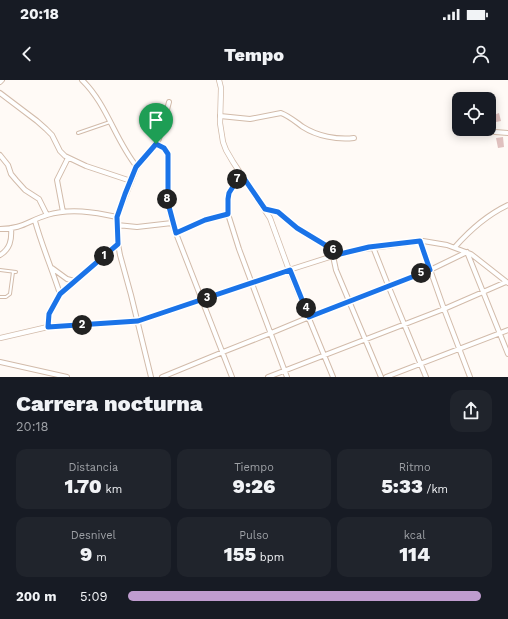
<!DOCTYPE html>
<html lang="es">
<style>
:root{--surface:#171b24;--page:#20242c;--text:#f1f3f6;--muted:#9ea1a6;--accent:#bf9ccf}
body{margin:0;font-family:"Work Sans",sans-serif;background:var(--page);color:var(--text);height:100vh;display:flex;flex-direction:column;font-size:15px;white-space:nowrap}
*{box-sizing:border-box;margin:0}
p{font-size:13px;color:var(--muted)}
.icon{flex:none;width:22px;height:22px;fill:none;stroke:currentColor;stroke-width:2;stroke-linecap:round;stroke-linejoin:round}
.map{position:relative;height:297px;overflow:hidden}
.details{display:flex;flex-direction:column;background:var(--surface);flex:1}
.details>*{flex:none}
.tools{position:absolute;left:452px;top:12px;display:grid;gap:8px}
.tools a{display:grid;place-items:center;width:44px;height:44px;border-radius:8px;background:var(--surface);box-shadow:0 2px 10px #0003;font-size:20px}
.pin{position:absolute;display:grid;place-items:center;width:34px;height:34px;color:#fff;margin:-41px -17px;border-radius:50% 50% 50% 0;rotate:-45deg;box-shadow:0 0 4px #0007}
.pin .icon{rotate:45deg}
.km{position:absolute;width:20px;height:20px;margin:-10px;border-radius:50%;background:#222;color:#fff;font-size:11px;line-height:20px;text-align:center}
.round{display:grid;place-items:center;flex:none;width:42px;height:42px;border-radius:12px;background:var(--page)}
.summary{display:flex;align-items:center;justify-content:space-between;height:68px;padding:0 16px}
h1{font-size:22px;font-weight:800;line-height:30px}
.stats{display:grid;grid-template-columns:repeat(3,1fr);gap:6px;height:68px;padding:4px 16px}
.stats div{display:grid;align-content:center;border-radius:10px;background:var(--page);text-align:center}
.stats b{font-size:20px;font-weight:800}
.stats small{font-size:11px;font-weight:400}
.stats p{font-size:11px}
ul{padding:0 16px;list-style:none;font-size:13px}
li{display:grid;grid-template-columns:64px 48px 1fr;align-items:center;height:30px}
li i{height:10px;border-radius:5px;background:var(--accent)}
.status{display:flex;justify-content:space-between;align-items:center;height:28px;padding:0 20px;background:var(--surface);direction:ltr}
.status svg{height:11px;fill:currentColor}
header{display:flex;justify-content:space-between;align-items:center;height:52px;padding:0 16px;background:var(--surface);font-size:18px;font-weight:800}
.map>svg:first-child{display:block}
.building{fill:#e0c1bf}
.lines{fill:none;stroke-linecap:round;stroke-linejoin:round}
.service-casing{stroke:#d2bbaa;stroke-width:4}
.minor-casing{stroke:#d2bbaa;stroke-width:6}
.tertiary-casing{stroke:#d2bbaa;stroke-width:6}
.service{stroke:#fff;stroke-width:2}
.minor{stroke:#fff;stroke-width:4}
.tertiary{stroke:#fff;stroke-width:4.5}
.route-casing{stroke:#fff;stroke-width:8}
.route{stroke:#1a73e8;stroke-width:5}
</style>
<div class="status"><b>20:18</b><svg viewBox="0 0 49 12"><path d="M0 12V9h3v3zM5 12V6h3v6zM10 12V3h3v9zM15 12V0h3v12zM26 1h20v11H26zM47 4h2v5h-2z"/></svg></div>
<header><svg class="icon" aria-label="back" viewBox="0 0 24 24"><path d="M15 5l-7 7 7 7"/></svg>Tempo<svg class="icon" aria-label="person" viewBox="0 0 24 24"><circle cx="12" cy="8" r="4"/><path d="M4 21q1-7 8-7t8 7"/></svg></header>
<div class="map">
<svg width="508" height="297" viewBox="0 0 508 297">
<rect width="100%" height="100%" fill="#fffaf6"/>
<path class="building" d="M499,33L501,41L496,42L494,35Z
M503,57L504,67L498,68L496,58Z"/>
<g class="lines">
<g class="service-casing">
<path id="service" d="M78,53L110,42
M0,190L16,192
M0,217H6L10,214L13,192"/>
</g>
<g class="minor-casing">
<path id="minor" d="M82,0C107,24 115,60 137,87
M0,2L2,0
M0,13L37,41L46,49L52,55L60,71L65,76L86,86L131,101
M220,36L250,39L281,33C289,36 296,42 303,47C317,56 337,60 354,58
M495,52L508,53
M156,64L164,68L168,74L167,114L172,143L232,297
M0,75L8,85L11,94L16,100L25,110L39,119L47,135
M265,129L278,132L297,148L340,174
M63,132L57,100L68,78
M228,134V119L229,113L241,94
M35,141C42,166 52,189 60,214
M117,145L137,147L172,143
M0,149C22,149 28,141 47,135C70,128 94,132 117,137
M176,153L205,140L228,134L239,169L287,297
M420,161L444,229L470,297
M373,167L388,205L426,297
M455,167C470,150 487,135 508,125
M0,175C10,169 12,160 11,148
M333,176L336,190L381,297
M52,188L67,199L74,201
M48,247L49,233L60,214L118,164
M0,282L67,297
M151,297L131,215L120,175L118,164L117,137L137,87L159,59L169,22
M162,297L223,272L271,253L348,221L430,190L467,172L508,274
M268,297L444,229L506,202
M333,297L289,190L333,176L357,170L423,161L447,165L471,174L508,203
M386,297L508,250"/>
</g>
<g class="tertiary-casing">
<path id="tertiary" d="M0,258L52,246L100,244L138,241L289,190L270,138L233,82L226,70L223,62L220,43L221,8L219,0"/>
</g>
<use href="#service" class="service"/>
<use href="#minor" class="minor"/>
<use href="#tertiary" class="tertiary"/>
</g>
<g class="lines">
<g class="route-casing">
<path id="route" d="M156,64L164,68L168,74V123L176,153L205,140L228,134V119L229,113L241,94L265,129L278,132L297,148L340,174L369,167L420,161L430,190L309,237L290,190L138,241L48,247L49,234L60,214L118,164L117,137L125,114L136,87Z"/>
</g>
<use href="#route" class="route"/>
</g>
</svg>
<div class="tools">
<a><svg class="icon" aria-label="locate" viewBox="0 0 24 24"><circle cx="12" cy="12" r="6"/><path d="M12 2v4M12 18v4M2 12h4M18 12h4"/></svg></a>
</div>
<div class="pin" style="left:156px;top:64px;background:#1e9e55"><svg class="icon" aria-label="arrive" viewBox="0 0 24 24"><path d="M6 21V4h12l-3 4 3 4H6"/></svg></div>
<b class="km" style="left:104px;top:176px">1</b>
<b class="km" style="left:82px;top:245px">2</b>
<b class="km" style="left:207px;top:218px">3</b>
<b class="km" style="left:306px;top:228px">4</b>
<b class="km" style="left:421px;top:193px">5</b>
<b class="km" style="left:333px;top:170px">6</b>
<b class="km" style="left:237px;top:99px">7</b>
<b class="km" style="left:167px;top:119px">8</b>
</div>
<section class="details">
<div class="summary"><div><h1>Carrera nocturna</h1><p>20:18</p></div><a class="round"><svg class="icon" aria-label="share" viewBox="0 0 24 24"><path d="M12 15V3M7 8l5-5 5 5M5 13v7h14v-7"/></svg></a></div>
<div class="stats">
<div><p>Distancia</p><b>1.70<small> km</small></b></div>
<div><p>Tiempo</p><b>9:26</b></div>
<div><p>Ritmo</p><b>5:33<small> /km</small></b></div>
</div>
<div class="stats">
<div><p>Desnivel</p><b>9<small> m</small></b></div>
<div><p>Pulso</p><b>155<small> bpm</small></b></div>
<div><p>kcal</p><b>114</b></div>
</div>
<ul>
<li><b>200 m</b>5:09<i style="width:97%"></i></li>
</ul>
</section>
